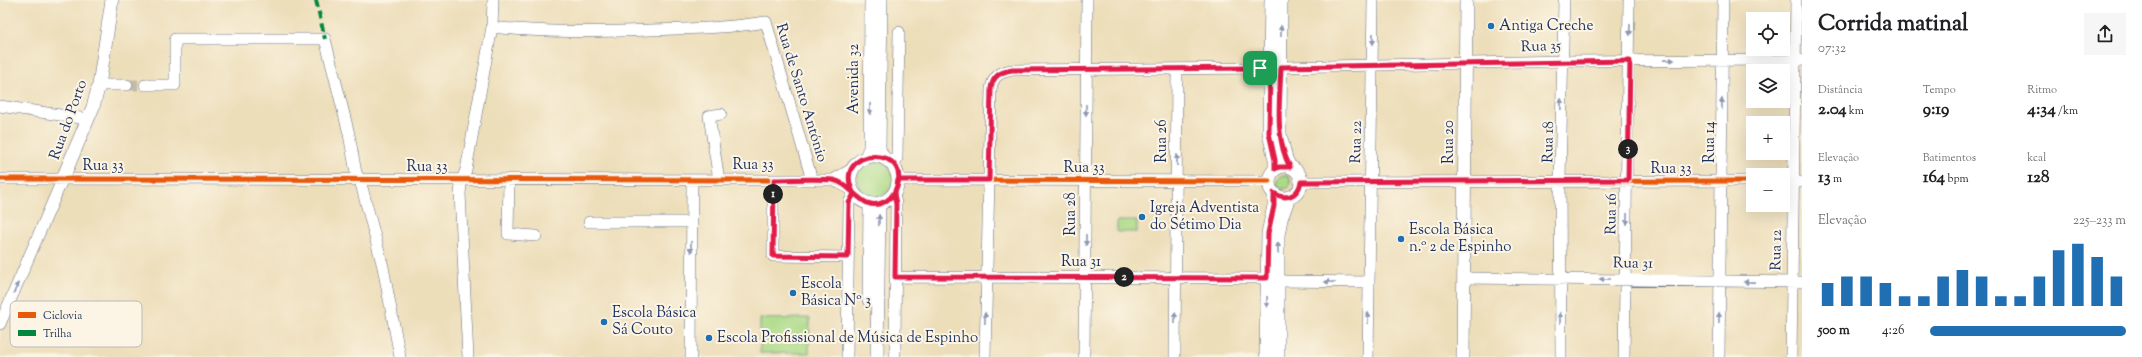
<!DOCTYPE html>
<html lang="pt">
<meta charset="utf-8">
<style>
:root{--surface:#fff;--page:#f6f6f6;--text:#202124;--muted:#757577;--accent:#1f6fb2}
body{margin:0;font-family:"Sorts Mill Goudy",serif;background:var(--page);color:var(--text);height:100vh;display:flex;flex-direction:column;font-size:15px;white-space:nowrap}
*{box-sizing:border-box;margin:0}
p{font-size:13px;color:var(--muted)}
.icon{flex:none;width:22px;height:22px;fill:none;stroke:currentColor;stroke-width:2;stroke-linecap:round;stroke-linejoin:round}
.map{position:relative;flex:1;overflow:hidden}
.panel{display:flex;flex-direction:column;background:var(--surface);width:340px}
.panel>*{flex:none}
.controls{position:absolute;left:1746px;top:12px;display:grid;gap:8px}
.controls a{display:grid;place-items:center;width:44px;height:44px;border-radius:0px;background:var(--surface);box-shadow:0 4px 16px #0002;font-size:20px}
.pin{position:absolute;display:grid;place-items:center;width:34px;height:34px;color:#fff;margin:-17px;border-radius:8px;box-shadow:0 2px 6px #0006}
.km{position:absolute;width:20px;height:20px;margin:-10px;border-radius:50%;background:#222;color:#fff;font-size:11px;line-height:20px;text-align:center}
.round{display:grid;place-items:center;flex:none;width:42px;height:42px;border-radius:0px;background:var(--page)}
.summary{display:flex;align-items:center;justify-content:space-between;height:68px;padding:0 16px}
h1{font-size:22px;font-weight:700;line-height:30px}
.figures{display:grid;grid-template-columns:repeat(3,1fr);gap:6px;height:68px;padding:4px 16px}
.figures div{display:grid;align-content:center}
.figures b{font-size:17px;font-weight:700}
.figures small{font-size:11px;font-weight:400}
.figures p{font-size:11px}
.chart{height:112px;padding:8px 16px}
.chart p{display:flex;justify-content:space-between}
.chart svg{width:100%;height:72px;margin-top:4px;stroke:var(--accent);stroke-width:6}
ul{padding:0 16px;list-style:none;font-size:13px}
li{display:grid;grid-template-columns:64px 48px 1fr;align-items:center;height:30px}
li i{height:10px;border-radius:5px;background:var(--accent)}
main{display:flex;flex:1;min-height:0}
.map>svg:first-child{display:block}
.green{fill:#abda87;stroke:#638472}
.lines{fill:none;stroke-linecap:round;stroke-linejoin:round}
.minor-tunnel{stroke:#c3bba8;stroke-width:11;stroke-dasharray:11 5.5;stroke-linecap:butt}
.minor-casing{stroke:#646c7e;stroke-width:12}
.major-casing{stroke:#646c7e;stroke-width:14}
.minor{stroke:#fff;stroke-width:11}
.major{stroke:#fff;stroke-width:13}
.quiet{stroke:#00873e;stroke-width:4;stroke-dasharray:8 4;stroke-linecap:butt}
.cycleway-casing{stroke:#fcf5e5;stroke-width:8}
.cycleway{stroke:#e8590c;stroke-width:5}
.oneway{fill:#8d97ae}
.route-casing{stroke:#fff;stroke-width:8}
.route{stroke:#e11d48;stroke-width:5}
.poi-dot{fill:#1f6fb2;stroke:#fcf5e5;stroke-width:1.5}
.labels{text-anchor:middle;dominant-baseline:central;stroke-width:4;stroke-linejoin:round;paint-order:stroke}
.poi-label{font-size:15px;fill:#1b2f5e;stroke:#fcf5e5;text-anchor:start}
.street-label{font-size:15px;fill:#1b2f5e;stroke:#fcf5e5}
.key{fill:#fcf5e5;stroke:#b8babc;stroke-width:1}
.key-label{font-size:11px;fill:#1b2f5e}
</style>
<main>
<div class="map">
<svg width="1802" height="357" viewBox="0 0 1802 357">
<rect width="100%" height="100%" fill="#fcf5e5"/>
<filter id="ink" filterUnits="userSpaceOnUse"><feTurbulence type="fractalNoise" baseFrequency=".025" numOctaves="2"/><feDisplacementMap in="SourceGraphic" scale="8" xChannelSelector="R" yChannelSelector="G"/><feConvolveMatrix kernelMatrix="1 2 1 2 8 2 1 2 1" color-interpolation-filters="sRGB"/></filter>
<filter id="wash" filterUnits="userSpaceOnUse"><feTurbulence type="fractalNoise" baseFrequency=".012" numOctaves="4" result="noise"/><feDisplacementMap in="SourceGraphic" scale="16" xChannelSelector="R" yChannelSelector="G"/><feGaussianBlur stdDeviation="0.9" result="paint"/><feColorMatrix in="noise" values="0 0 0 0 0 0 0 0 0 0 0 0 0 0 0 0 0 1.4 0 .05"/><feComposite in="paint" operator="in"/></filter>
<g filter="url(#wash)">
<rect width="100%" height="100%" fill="#eddeba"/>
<path class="green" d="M857 179a18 18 0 1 1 36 0a18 18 0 1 1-36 0Z
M1277 182a7 7 0 1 1 14 0a7 7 0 1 1-14 0Z
M1117,221H1137V232H1117Z
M810,318L809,353H760V319Z"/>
</g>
<g filter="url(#ink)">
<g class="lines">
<path class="minor-tunnel" d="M127,85H145"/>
<g class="minor-casing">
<path id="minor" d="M492,27C545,33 597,32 650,30C689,29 728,28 766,22L812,180
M1281,67L1562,61L1802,60
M99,85H127
M145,85H175V39H325L349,134L356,173L360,180L383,267L400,357
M0,106L87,119
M894,166L897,158L899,32
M0,179L812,180H833L851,189
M509,180L508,234L536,236
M719,180L709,116L721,114
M773,180V256L848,257
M833,180L852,169
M898,180L1269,181
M1783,181L1802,182
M1301,182L1753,181
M894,194L896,204L895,357
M589,222H692
M895,277L1267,278
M1464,278L1802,282
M1278,281L1369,282
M0,324L63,178
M468,357L460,193L462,179L466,170L492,27L493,0
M691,357L692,180
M847,357L849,203L854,194
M985,357L991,89C993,76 1000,72 1012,70L1270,68
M1084,357L1087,0
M1175,357L1177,69
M1368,357L1373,0
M1561,357L1560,180L1564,0
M1624,357L1629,0
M1719,357L1723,0
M1791,357L1796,0"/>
</g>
<g class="major-casing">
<path id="major" d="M881,0L879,149L883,157
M1271,0L1269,133L1275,160V169
M1281,0L1280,134L1286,159L1290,167
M850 180a24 24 0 1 1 48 0a24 24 0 1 1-48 0Z
M866,157L870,148L871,0
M1269 182a16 16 0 1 1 32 0a16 16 0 1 1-32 0Z
M63,178L93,107L99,85L112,0
M869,300L870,204
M877,357L879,203
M1266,357L1268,233L1274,206V193
M1278,357V235L1281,219L1289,197
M1463,357L1466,0"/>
</g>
<use href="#minor" class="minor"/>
<use href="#major" class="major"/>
<path class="quiet" d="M316,0L325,39"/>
<g class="cycleway-casing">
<path id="cycleway" d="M0,179L812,180H833L851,189
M898,180L1269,181
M1301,182L1753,181"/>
</g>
<use href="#cycleway" class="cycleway"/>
</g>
<defs><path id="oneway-solid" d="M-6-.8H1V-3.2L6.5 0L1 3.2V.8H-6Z"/></defs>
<g class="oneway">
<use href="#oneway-solid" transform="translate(1630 30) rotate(90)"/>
<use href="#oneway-solid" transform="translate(1281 31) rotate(-90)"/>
<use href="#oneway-solid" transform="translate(1373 39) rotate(90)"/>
<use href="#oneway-solid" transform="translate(1669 60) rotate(-1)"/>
<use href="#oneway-solid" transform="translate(1561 104) rotate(-89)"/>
<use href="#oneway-solid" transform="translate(1722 104) rotate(-90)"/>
<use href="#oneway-solid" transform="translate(870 109) rotate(90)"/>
<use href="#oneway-solid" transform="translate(1086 110) rotate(90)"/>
<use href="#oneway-solid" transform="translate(1177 160) rotate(-90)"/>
<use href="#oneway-solid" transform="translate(1627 219) rotate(91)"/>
<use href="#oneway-solid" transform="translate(879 220) rotate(-89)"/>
<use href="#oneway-solid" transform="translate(1086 240) rotate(90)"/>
<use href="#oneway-solid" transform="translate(691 247) rotate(90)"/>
<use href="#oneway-solid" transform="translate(1278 248) rotate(-90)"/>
<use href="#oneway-solid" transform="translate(1605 279) rotate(-180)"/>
<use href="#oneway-solid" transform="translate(1330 282) rotate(-179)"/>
<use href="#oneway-solid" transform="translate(1749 282) rotate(-179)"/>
<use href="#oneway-solid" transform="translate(16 288) rotate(-67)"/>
<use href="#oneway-solid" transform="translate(1267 302) rotate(91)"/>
<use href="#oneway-solid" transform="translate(985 318) rotate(-89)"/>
<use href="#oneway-solid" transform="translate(1175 318) rotate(-90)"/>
<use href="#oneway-solid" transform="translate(1368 318) rotate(-90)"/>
<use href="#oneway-solid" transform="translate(1560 318) rotate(-90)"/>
<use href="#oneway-solid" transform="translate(1719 318) rotate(-89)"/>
</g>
</g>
<g class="lines" filter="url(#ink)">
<g class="route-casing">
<path id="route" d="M1260,68L1012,70C1000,72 993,76 991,88L989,180H898C897,189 894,196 886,201C862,215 853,183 833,180C814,178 793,180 774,180L773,256L848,257L849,203L854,194C828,145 920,143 894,194L896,204L895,277L1267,278L1268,233L1274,206V193C1286,201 1298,196 1301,182L1628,180L1630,61L1281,67C1280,99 1274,138 1290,167H1279L1275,169V160L1269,133L1270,68H1260"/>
</g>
<use href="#route" class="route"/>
</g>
<g class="poi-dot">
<circle cx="1491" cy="26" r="4"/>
<circle cx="1142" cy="217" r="4"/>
<circle cx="1401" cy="239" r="4"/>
<circle cx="793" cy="293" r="4"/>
<circle cx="604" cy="322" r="4"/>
<circle cx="709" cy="338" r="4"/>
</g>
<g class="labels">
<g class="poi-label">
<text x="1499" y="26">Antiga Creche</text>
<text x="1150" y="208">Igreja Adventista<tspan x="1150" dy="17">do Sétimo Dia</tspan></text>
<text x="1409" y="230">Escola Básica<tspan x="1409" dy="17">n.º 2 de Espinho</tspan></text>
<text x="801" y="284">Escola<tspan x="801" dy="17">Básica Nº 3</tspan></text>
<text x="612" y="313">Escola Básica<tspan x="612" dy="17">Sá Couto</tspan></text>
<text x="717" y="338">Escola Profissional de Música de Espinho</text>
</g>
<g class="street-label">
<text transform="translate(1541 47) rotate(-2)">Rua 35</text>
<text transform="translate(854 79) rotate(-90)">Avenida 32</text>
<text transform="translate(801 93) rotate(73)">Rua de Santo António</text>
<text transform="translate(69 120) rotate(-70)">Rua do Porto</text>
<text transform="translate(1162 141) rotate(-90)">Rua 26</text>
<text transform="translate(1357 142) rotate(-89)">Rua 22</text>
<text transform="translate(1449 142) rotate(-90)">Rua 20</text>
<text transform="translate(1549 142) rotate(-89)">Rua 18</text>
<text transform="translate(1710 142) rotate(-90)">Rua 14</text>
<text x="753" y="165">Rua 33</text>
<text x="103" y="166">Rua 33</text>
<text x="427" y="167">Rua 33</text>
<text x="1084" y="168">Rua 33</text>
<text x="1671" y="169">Rua 33</text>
<text transform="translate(1071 214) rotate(-90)">Rua 28</text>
<text transform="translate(1612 214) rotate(-89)">Rua 16</text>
<text transform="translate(1777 250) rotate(-89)">Rua 12</text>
<text x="1081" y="262">Rua 31</text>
<text transform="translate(1633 264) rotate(1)">Rua 31</text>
</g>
</g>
<rect x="10" y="301" width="132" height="46" rx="6" class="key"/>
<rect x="18" y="312" width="18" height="6" fill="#e8590c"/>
<rect x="18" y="330" width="18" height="6" fill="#00873e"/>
<g class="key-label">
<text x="43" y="319">Ciclovia</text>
<text x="43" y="337">Trilha</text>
</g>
</svg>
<div class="controls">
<a><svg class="icon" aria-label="locate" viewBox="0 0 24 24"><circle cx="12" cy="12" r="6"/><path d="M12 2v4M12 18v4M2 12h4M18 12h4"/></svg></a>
<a><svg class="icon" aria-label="layers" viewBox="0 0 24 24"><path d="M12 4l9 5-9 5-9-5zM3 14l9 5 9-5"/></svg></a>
<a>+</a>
<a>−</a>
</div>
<div class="pin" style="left:1260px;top:68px;background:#1e9e55"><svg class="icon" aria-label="arrive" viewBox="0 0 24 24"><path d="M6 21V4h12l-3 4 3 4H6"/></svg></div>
<b class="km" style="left:773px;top:194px">1</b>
<b class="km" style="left:1124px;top:277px">2</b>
<b class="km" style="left:1628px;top:149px">3</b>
</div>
<section class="panel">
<div class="summary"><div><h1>Corrida matinal</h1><p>07:32</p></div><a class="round"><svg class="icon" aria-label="share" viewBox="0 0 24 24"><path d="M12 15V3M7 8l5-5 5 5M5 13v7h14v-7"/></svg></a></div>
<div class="figures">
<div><p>Distância</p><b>2.04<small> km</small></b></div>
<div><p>Tempo</p><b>9:19</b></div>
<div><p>Ritmo</p><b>4:34<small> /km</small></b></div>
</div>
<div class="figures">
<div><p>Elevação</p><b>13<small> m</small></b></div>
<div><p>Batimentos</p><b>164<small> bpm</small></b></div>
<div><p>kcal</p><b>128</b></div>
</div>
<div class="chart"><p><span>Elevação</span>225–233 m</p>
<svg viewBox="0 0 160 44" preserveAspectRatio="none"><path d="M5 44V30M15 44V26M25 44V26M35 44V30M45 44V38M55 44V38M65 44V26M75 44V22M85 44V26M95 44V38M105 44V38M115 44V26M125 44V10M135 44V6M145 44V14M155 44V26"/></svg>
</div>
<ul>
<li><b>500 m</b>4:26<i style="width:100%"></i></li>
</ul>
</section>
</main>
